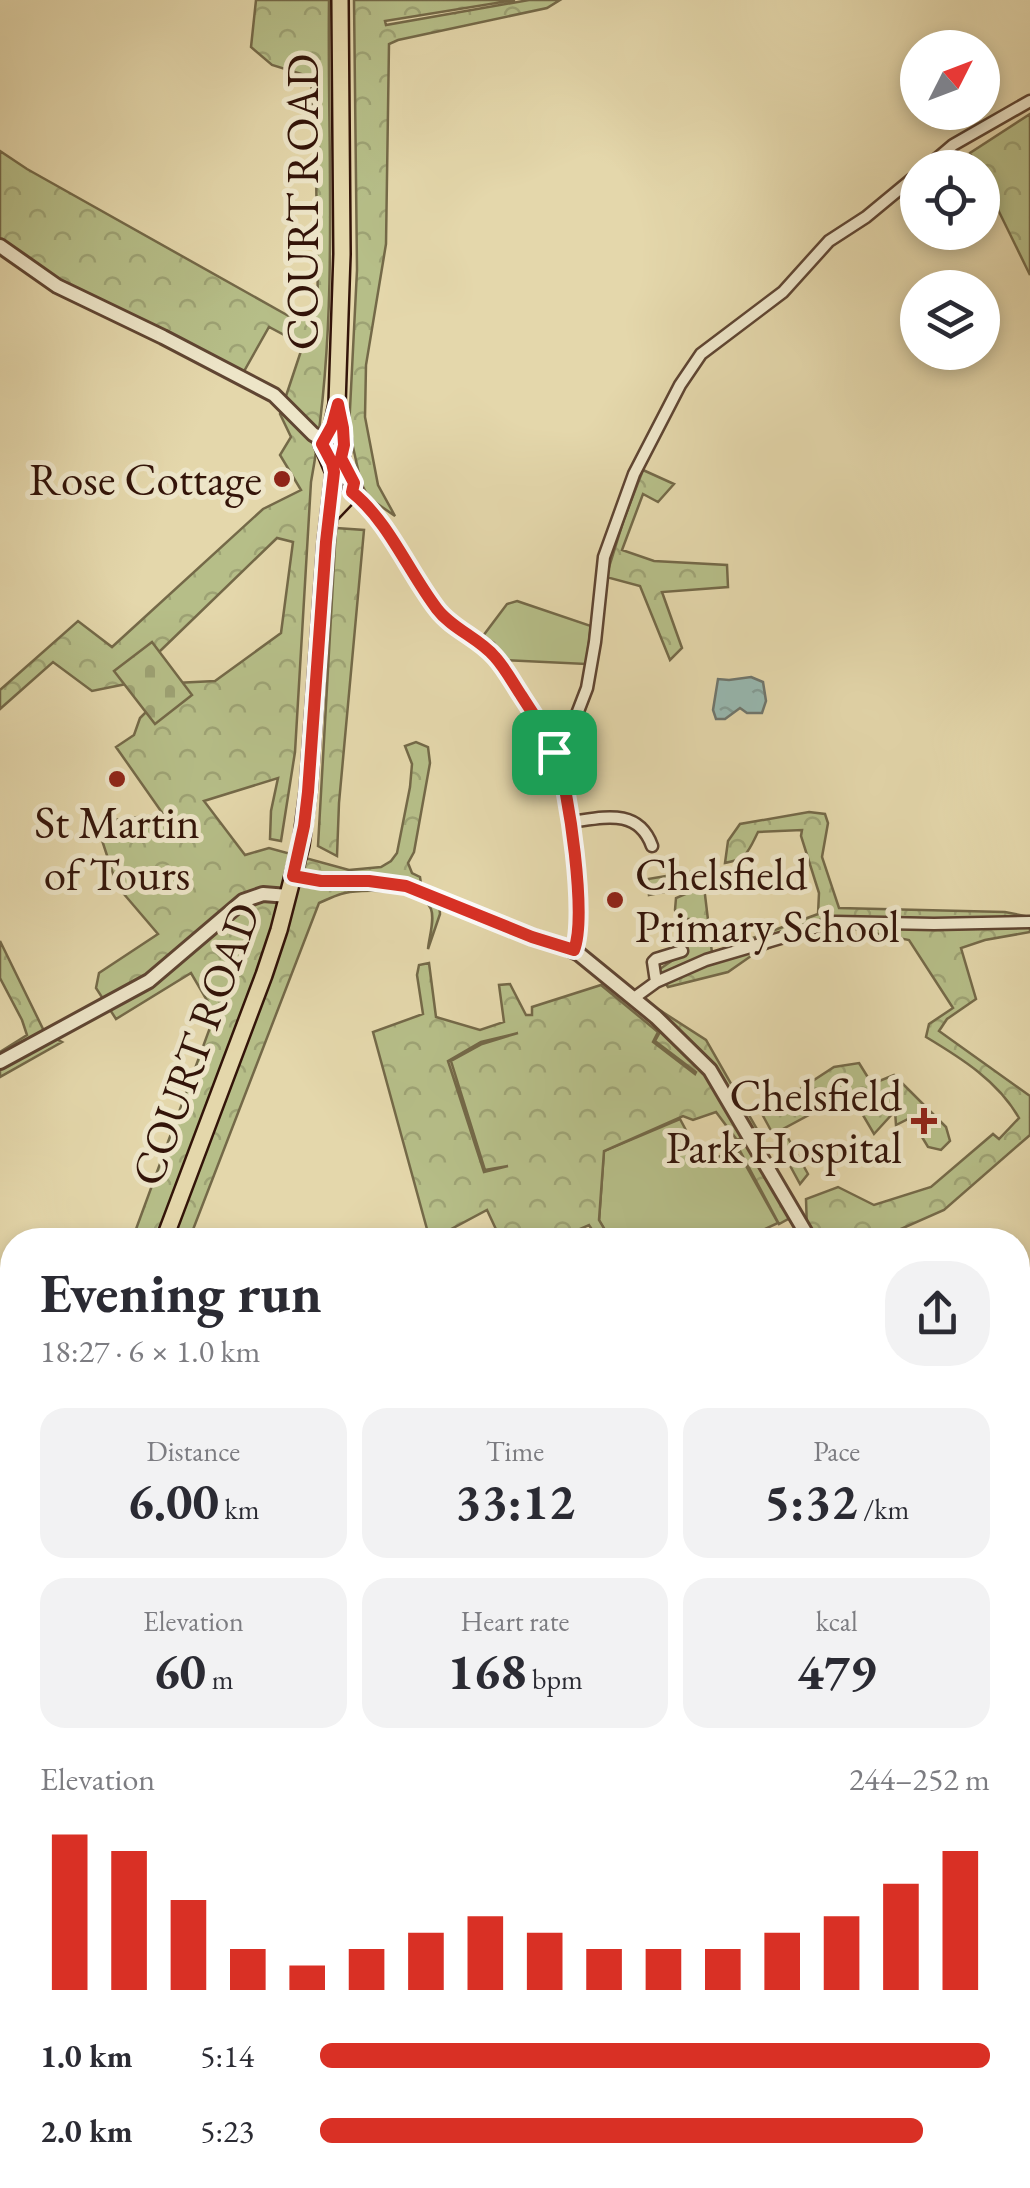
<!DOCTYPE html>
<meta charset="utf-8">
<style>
:root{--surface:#fff;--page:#f2f2f3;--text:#2b2b33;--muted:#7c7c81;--accent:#d93025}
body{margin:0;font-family:"EB Garamond",serif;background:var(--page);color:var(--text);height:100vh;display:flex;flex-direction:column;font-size:38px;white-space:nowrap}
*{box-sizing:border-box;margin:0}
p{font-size:32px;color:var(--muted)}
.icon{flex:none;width:55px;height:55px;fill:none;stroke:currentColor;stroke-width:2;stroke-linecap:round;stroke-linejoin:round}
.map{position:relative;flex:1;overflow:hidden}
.details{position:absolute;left:0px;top:1228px;width:1030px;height:962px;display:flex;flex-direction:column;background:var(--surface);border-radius:40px 40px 0 0;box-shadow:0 5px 15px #0003}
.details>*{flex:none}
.needle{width:65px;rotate:48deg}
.fabs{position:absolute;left:900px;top:30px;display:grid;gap:20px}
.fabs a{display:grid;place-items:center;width:100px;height:100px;border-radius:50%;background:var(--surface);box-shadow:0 5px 15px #0003;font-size:50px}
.pin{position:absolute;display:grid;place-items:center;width:85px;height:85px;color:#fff;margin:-42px;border-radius:20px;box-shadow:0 5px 15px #0006}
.round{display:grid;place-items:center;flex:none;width:105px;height:105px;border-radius:40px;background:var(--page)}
.overview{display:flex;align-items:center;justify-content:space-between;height:170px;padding:0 40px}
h1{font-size:55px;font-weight:700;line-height:75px}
.metrics{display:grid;grid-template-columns:repeat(3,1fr);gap:15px;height:170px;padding:10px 40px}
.metrics div{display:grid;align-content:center;border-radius:25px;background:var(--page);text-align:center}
.metrics b{font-size:50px;font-weight:700}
.metrics small{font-size:28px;font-weight:400}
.metrics p{font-size:28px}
.chart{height:280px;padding:20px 40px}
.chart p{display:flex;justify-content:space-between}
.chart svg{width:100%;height:180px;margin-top:10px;stroke:var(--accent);stroke-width:6}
ul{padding:0 40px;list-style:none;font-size:32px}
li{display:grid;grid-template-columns:160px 120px 1fr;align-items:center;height:75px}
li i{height:25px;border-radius:12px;background:var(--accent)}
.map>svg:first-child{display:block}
.green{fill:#b6be88;stroke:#746948;stroke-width:2.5}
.forest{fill:url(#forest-crowns);stroke:#746948;stroke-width:2.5;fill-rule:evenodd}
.cemetery{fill:url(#cemetery-stones);stroke:#746948;stroke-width:2.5}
.water{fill:url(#water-ripples);stroke:#6f766d;stroke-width:2.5}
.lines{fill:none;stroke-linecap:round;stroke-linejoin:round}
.minor-casing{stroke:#5f4532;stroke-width:15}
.tertiary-casing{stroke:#5f4532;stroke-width:18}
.primary-casing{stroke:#331409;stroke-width:20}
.minor{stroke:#ede5c8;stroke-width:10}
.tertiary{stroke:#ede5c8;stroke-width:12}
.primary{stroke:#e4d7ab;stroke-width:15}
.route-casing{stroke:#fff;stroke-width:20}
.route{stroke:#d93025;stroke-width:12}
.poi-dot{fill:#8f2418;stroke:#ede5c8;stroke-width:4}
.labels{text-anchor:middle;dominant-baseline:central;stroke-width:10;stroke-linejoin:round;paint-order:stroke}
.street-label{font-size:45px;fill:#331409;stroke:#ede5c8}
.poi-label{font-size:45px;fill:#331409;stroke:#ede5c8;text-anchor:end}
</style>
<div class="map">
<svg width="1030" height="2188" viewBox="0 0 1030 2188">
<defs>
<pattern id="forest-crowns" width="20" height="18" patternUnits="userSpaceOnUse" patternTransform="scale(2.5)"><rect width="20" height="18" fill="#b6be88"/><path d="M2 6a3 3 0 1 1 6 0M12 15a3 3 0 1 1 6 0" fill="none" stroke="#9da274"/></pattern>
<pattern id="cemetery-stones" width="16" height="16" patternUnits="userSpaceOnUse" patternTransform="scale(2.5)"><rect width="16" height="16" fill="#b6be88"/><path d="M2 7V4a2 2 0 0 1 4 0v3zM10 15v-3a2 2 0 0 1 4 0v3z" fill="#9da274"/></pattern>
<pattern id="water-ripples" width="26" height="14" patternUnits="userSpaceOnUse" patternTransform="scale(2.5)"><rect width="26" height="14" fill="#97b8b0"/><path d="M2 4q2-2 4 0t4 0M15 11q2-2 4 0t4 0" fill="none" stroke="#839d96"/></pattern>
</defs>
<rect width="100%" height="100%" fill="#e4d7ab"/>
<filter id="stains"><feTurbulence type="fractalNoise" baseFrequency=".002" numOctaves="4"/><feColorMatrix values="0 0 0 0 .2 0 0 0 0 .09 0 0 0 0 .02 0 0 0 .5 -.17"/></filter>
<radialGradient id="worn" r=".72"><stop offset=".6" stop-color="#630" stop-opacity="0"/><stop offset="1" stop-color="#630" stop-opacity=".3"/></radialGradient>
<path class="green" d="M517,601L591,626L586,664L505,660L494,643L483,636L507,604Z
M680,1119L704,1164L736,1148L778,1223L741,1240H611L599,1221L604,1151Z
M10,1911L12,1915V1978L0,1985V1917Z
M646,2178H761L758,2188H648Z"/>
<path class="forest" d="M256,0H329C327,160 340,324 311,482L295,752L281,841L270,839L271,811L278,778L204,801L245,855L269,848L349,870L381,867L391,861L397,853L410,787L412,764L405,746L416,742L428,747L430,763L414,852L408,863L412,873L420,877L422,890L439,902L440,914L428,949C429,937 435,920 431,909C423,889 360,888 341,894C334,896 326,900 319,903L189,1240H132L215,1014L191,973L116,1019L96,988L99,973L158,934L117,886L96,822L163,814L116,747L134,735L140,718L175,683L215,681L281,633L293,542L277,538L126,684L92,691L53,662L0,709V690L78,621L112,647L263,509L301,490L280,455L291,437L280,414L303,345L269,327L243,373L60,284L0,241V151L27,169L294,319L318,312L316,166L311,77L272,65L251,47Z
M354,0H515L385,21L386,25L529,0H560L547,8L398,40L389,44L386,244L366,365L365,417L378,485L395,516L369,498L361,483L349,429L357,270Z
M1030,114V275L983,179L982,168L977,167L970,153Z
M643,470L674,484L658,502L643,494L622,550L654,561L727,565L728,587L662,592L682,648L670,660L640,586L606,577L624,519Z
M336,528L364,530L339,803L337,856L318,846Z
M809,812L825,814L828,823L822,857L839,908L1005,912L1030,917V932L985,940L961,948L976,999L947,1019L939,1031L1030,1096V1135L944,1210L876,1240H797L796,1238L807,1229L806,1199L838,1187L874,1205L931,1187L993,1134L999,1139L1019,1118C998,1081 961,1058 926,1037L929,1024L953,1008L909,940L824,923L751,956L728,972L668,987L657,971L683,953L692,941L689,919H679L675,910L676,898L688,893L685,888L649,895L648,879L702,870L712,953L818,914L819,893L801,836L802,830L758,832C748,852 747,859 725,863L728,841L740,824Z
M0,941L45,1033L62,1042L0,1077V1052L27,1035L22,1020L0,978Z
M429,963L436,1017L480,1030L504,1022L499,985L510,984L526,1015H532V1007L601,985L658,1032L653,1042L695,1074L696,1072L655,1041L660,1032L661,1011L706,1040L758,1131L737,1140L716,1112L693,1120L683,1116L604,1151L599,1220L611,1240H599L589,1225L555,1240H501L487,1210L444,1233L446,1240H430L373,1032L423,1014L417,975L419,965ZM518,1033L482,1044L451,1061L485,1170L508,1166L484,1172L448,1061L481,1042Z
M859,1063L872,1084L894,1075L946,1127L950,1141L941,1150L928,1147L922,1137L929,1128L914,1116L896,1125L895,1111L874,1134L850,1093L783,1129L808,1174L800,1184L762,1114L834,1067Z
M747,1145L790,1218L779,1224L739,1149Z
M12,1475V1710L0,1741V1480Z"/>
<path class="cemetery" d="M152,642L192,695L155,724L114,671Z"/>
<path class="water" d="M751,677L763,682L766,701L762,713H747L740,708L725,719H716L713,710L718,679L729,680Z"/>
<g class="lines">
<g class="minor-casing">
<path id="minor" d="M926,168L953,145L1030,101
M352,491C390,521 407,571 436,609C452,629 479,638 495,657C507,670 515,687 525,702C535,719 548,735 556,754C569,790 587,916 574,950
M555,751L565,741L572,727L587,688L595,642L604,557L634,474L680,385L701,354L783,292L829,241L866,217L918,174
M570,822C602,818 638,807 652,846
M656,982L653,962L656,959L682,951
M634,998L656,982L706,960L835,922L934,924L1030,922
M1018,1468L1030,1481
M1018,2104L1030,2112
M1018,2176L1030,2173
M963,2188L1009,2178"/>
</g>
<g class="tertiary-casing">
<path id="tertiary" d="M0,246L57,286L163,337L274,395L313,434L323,440
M293,877L321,881H369L406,886L524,934L565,947L579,954L656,1017L710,1070L810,1240
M0,1062L149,981L243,901L263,894L288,896
M766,2188L771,2178"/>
</g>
<g class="primary-casing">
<path id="primary" d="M330,515L351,493L354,487L341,458L344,445L340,413
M164,1240L264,975L279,930L301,845L308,792L326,542L334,473L322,444L332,427L337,404L342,254L340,0
M0,1669L12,1636"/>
</g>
<use href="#minor" class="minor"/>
<use href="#tertiary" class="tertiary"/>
<use href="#primary" class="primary"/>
</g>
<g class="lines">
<g class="route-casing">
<path id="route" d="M338,404L343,428L344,445L341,458L354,483L352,492C389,522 408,571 437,609C452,629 479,638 495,657C505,668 513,683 521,695C533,714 547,733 556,754C569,790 587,917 574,950L532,937L406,886L369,881H321L293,876L304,826L308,792L326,542L334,472L332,463L322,444L332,426Z"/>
</g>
<use href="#route" class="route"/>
</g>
<g class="poi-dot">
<circle cx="282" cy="479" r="10"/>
<circle cx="117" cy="779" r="10"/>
<circle cx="615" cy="900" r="10"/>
<path d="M919 1106h10v10h10v10h-10v10h-10v-10h-10v-10h10z"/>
</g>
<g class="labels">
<g class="street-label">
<text transform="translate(302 202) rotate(-90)">COURT ROAD</text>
<text transform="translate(195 1044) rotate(-70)">COURT ROAD</text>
</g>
<g class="poi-label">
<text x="262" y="479">Rose Cottage</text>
<text x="117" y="822" text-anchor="middle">St Martin<tspan x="117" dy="52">of Tours</tspan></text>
<text x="635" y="874" text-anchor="start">Chelsfield<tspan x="635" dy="52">Primary School</tspan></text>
<text x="902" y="1095">Chelsfield<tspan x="902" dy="52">Park Hospital</tspan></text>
</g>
</g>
<rect width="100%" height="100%" filter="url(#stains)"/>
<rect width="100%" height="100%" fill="url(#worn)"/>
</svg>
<div class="fabs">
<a><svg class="needle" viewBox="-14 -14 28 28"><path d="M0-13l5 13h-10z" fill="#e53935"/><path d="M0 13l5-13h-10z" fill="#7c7c81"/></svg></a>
<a><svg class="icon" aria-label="locate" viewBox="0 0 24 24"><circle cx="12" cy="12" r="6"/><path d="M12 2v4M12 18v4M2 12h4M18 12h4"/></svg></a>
<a><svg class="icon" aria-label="layers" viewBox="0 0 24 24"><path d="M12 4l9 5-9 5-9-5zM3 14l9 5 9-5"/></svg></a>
</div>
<div class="pin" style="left:554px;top:752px;background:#1e9e55"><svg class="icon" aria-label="arrive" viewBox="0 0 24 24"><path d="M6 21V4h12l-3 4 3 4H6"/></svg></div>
<section class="details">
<div class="overview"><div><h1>Evening run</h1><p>18:27 · 6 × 1.0 km</p></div><a class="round"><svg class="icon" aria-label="share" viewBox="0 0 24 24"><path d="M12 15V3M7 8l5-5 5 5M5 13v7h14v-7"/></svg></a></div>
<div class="metrics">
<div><p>Distance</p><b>6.00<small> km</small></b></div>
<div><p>Time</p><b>33:12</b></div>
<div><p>Pace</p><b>5:32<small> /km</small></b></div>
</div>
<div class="metrics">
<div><p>Elevation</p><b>60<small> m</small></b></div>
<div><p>Heart rate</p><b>168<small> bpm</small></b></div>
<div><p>kcal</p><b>479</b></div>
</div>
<div class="chart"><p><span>Elevation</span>244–252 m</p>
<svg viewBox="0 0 160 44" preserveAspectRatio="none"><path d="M5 44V6M15 44V10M25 44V22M35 44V34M45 44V38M55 44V34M65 44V30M75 44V26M85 44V30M95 44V34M105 44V34M115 44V34M125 44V30M135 44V26M145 44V18M155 44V10"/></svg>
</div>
<ul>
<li><b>1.0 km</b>5:14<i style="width:100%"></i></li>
<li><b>2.0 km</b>5:23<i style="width:90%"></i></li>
</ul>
</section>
</div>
